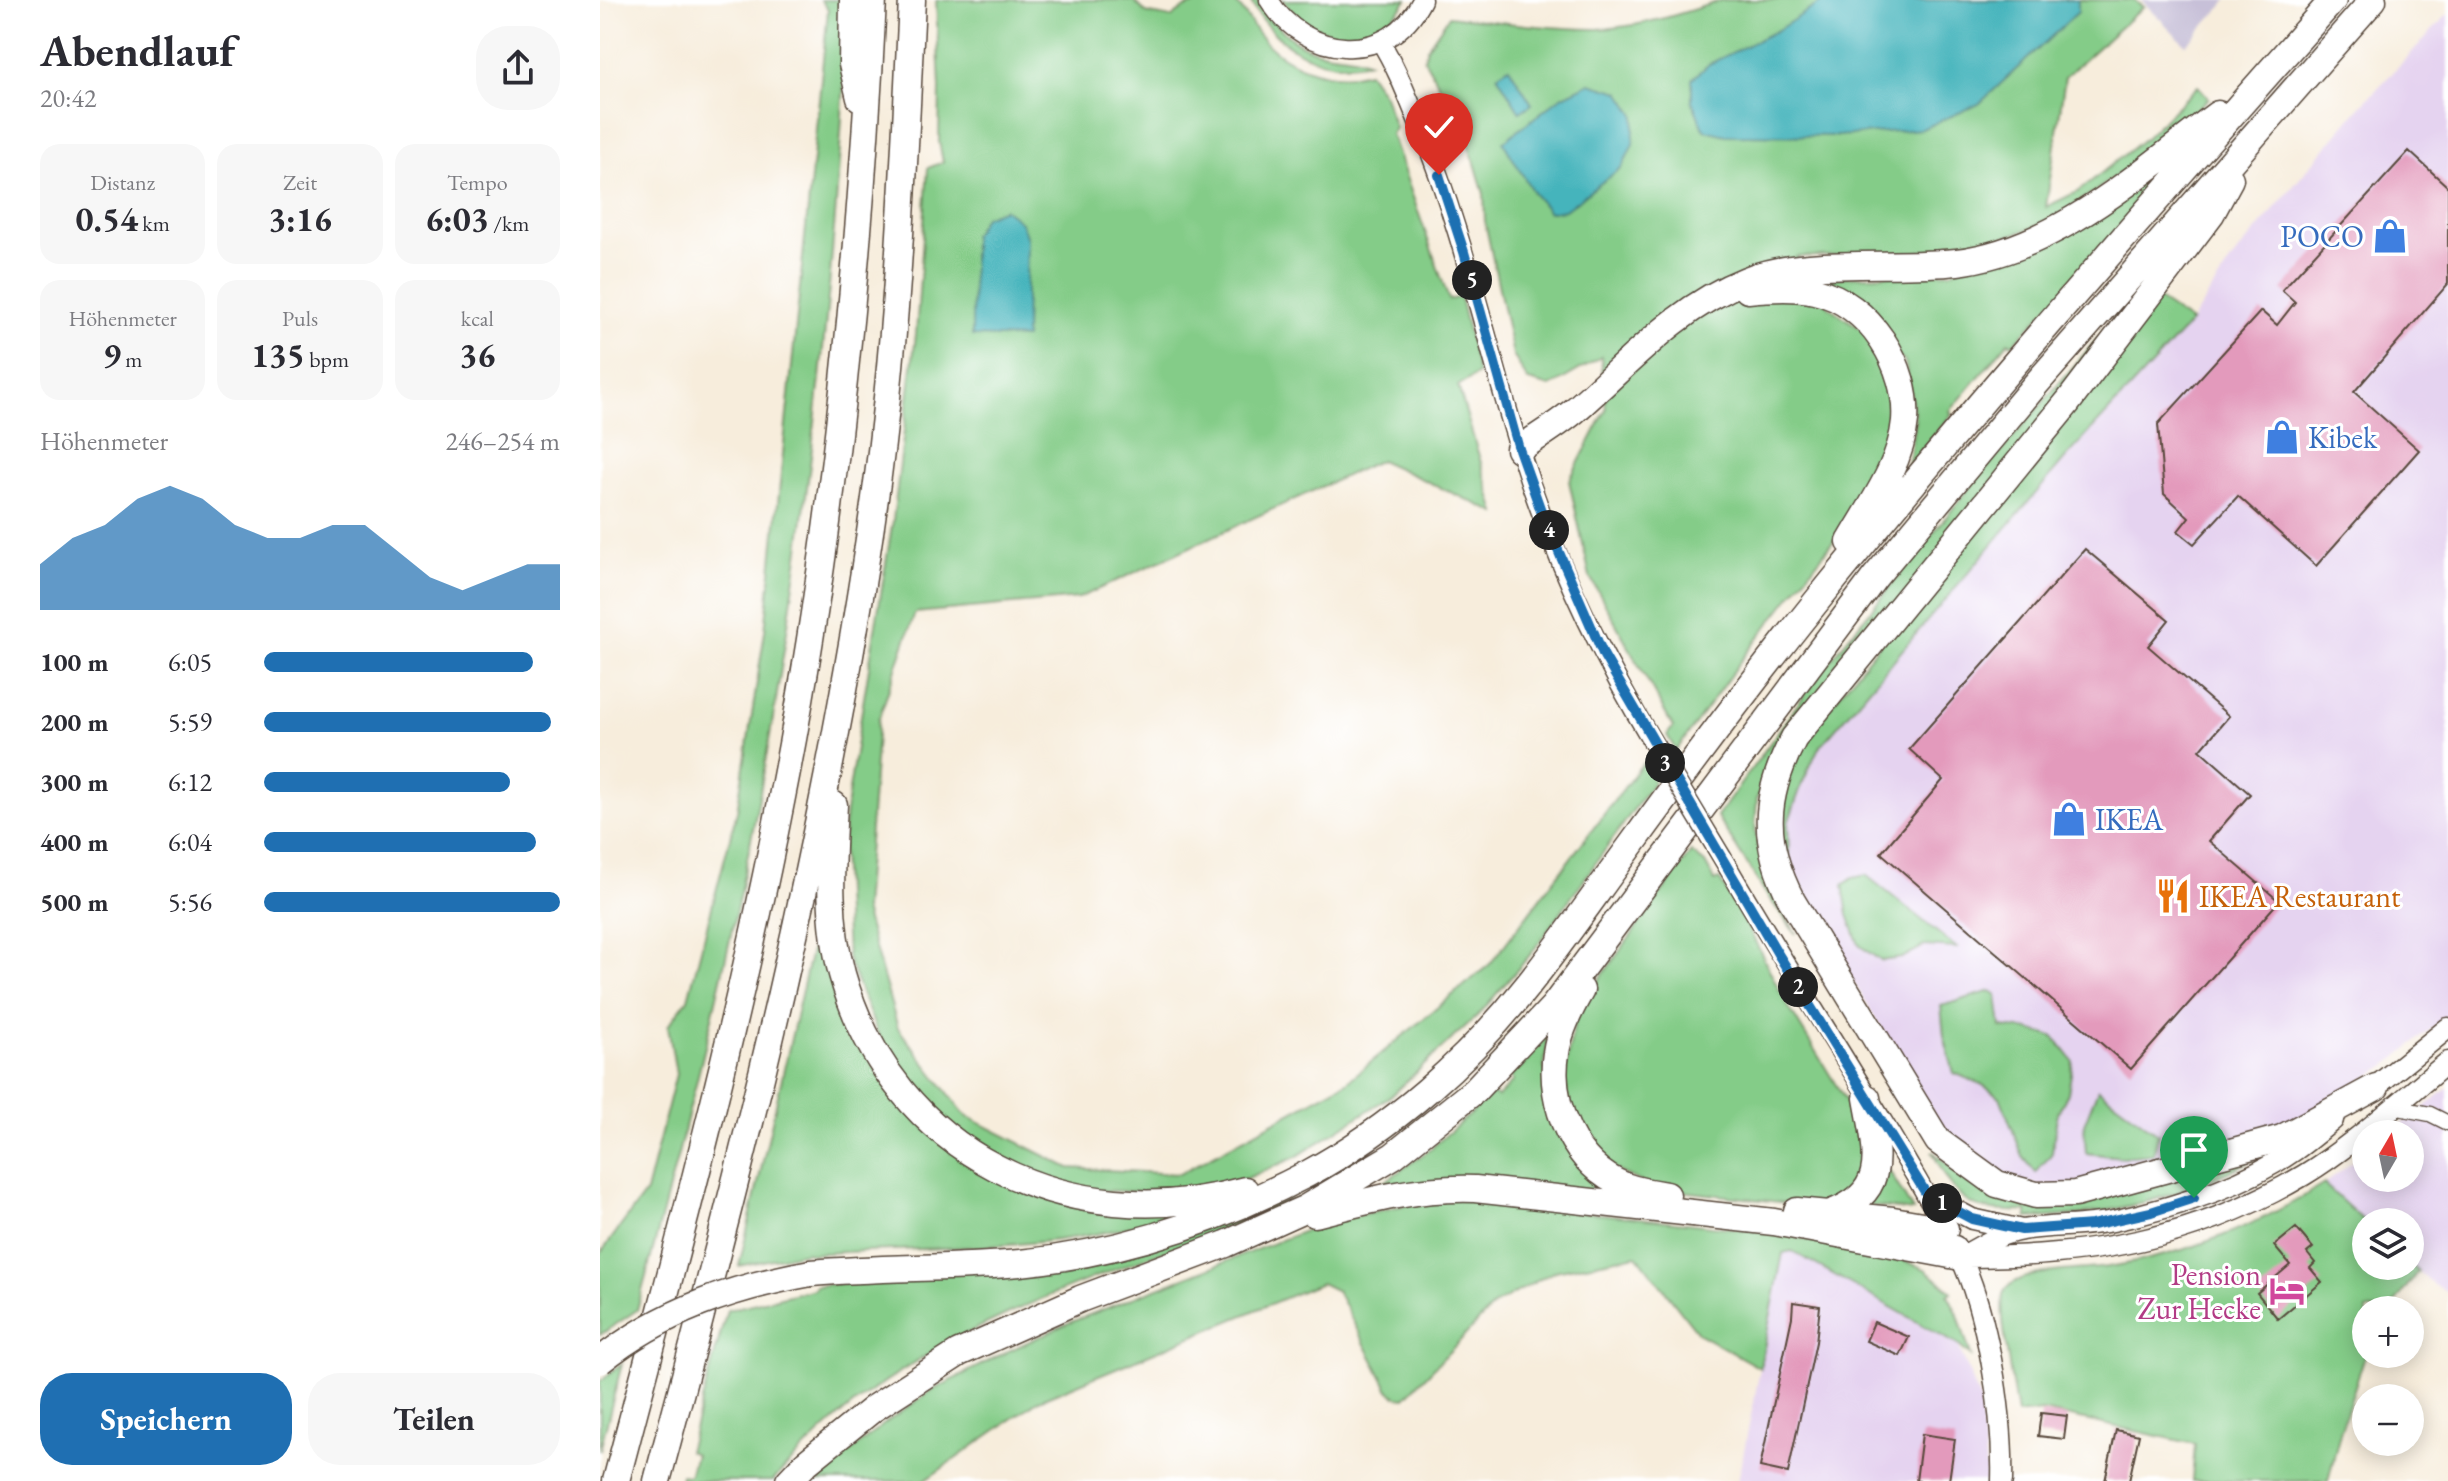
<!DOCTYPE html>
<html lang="de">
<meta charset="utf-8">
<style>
:root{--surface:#fff;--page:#f7f7f7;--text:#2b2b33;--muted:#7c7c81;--accent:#1f6fb2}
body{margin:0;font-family:"EB Garamond",serif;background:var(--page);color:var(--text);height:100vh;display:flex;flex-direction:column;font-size:30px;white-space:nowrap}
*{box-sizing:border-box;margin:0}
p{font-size:26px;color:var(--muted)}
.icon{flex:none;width:44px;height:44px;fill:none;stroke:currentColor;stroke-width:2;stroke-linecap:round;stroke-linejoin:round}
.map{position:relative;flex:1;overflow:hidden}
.side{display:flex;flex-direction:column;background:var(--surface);width:600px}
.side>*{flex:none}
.needle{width:52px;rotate:9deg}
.tools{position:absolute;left:1752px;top:1120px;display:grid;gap:16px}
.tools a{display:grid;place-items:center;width:72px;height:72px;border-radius:50%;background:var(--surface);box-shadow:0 4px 20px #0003;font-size:40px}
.pin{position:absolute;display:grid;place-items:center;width:68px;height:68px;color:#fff;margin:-82px -34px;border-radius:50% 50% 50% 0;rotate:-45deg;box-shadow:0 0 8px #0007}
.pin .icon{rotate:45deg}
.km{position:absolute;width:40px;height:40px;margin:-20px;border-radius:50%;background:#222;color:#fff;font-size:22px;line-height:40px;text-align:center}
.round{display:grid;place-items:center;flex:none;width:84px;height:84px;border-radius:32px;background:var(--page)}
.headline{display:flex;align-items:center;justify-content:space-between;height:136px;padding:0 40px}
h1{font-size:44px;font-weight:700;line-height:60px}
.figures{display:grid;grid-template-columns:repeat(3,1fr);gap:12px;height:136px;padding:8px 40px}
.figures div{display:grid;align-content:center;border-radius:20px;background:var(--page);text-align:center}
.figures b{font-size:34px;font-weight:700}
.figures small{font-size:22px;font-weight:400}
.figures p{font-size:22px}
.chart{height:224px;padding:16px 40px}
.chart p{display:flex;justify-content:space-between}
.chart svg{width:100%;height:144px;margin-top:8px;fill:var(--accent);opacity:.7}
.button{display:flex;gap:16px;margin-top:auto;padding:16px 40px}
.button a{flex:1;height:92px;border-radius:32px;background:var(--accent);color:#fff;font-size:32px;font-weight:700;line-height:92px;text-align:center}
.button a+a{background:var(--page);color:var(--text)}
ul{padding:0 40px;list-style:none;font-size:26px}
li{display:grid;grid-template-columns:128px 96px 1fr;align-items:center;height:60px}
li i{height:20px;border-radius:10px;background:var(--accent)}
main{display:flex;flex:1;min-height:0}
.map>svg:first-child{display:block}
.built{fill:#e5d3f0}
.industrial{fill:#c7c0d8}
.green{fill:#84cc88;stroke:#607b53;stroke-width:2}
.water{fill:#45b4bc;stroke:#406f6d;stroke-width:2}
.building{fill:#e39abc}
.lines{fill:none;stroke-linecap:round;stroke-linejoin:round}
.minor-casing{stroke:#57473a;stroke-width:17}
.tertiary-casing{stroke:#57473a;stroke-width:21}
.secondary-casing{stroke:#57473a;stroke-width:23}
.motorway-casing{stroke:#57473a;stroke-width:29}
.minor{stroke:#fff;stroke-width:14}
.tertiary{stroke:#fff;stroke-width:18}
.secondary{stroke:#fff;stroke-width:20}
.motorway{stroke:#fff;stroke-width:26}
.tertiary-bridge-casing{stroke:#57473a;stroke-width:21;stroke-linecap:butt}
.motorway-bridge-casing{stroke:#57473a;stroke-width:29;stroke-linecap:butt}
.tertiary-bridge{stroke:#fff;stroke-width:18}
.motorway-bridge{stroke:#fff;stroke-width:26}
.route-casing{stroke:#fff;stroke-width:16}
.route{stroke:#1f6fb2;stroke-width:10}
.labels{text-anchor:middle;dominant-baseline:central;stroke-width:6;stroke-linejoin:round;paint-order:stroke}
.shop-label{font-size:30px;fill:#366cbe;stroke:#fff;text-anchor:start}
.food-label{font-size:30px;fill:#c56008;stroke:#fff;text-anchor:start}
.hotel-label{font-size:30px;fill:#b23c85;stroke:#fff;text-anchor:end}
</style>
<main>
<section class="side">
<div class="headline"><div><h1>Abendlauf</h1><p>20:42</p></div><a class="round"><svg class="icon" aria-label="share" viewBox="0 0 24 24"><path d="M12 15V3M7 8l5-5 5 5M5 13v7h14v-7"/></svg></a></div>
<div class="figures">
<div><p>Distanz</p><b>0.54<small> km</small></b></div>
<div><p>Zeit</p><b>3:16</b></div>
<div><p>Tempo</p><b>6:03<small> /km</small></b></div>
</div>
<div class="figures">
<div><p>Höhenmeter</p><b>9<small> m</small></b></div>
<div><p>Puls</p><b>135<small> bpm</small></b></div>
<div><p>kcal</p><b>36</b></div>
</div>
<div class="chart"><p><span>Höhenmeter</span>246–254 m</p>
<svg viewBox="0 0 160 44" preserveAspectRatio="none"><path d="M0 44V30L10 22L20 18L30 10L40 6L50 10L60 18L70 22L80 22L90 18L100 18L110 26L120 34L130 38L140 34L150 30L160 30V44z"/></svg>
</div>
<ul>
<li><b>100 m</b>6:05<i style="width:91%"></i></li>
<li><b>200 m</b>5:59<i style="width:97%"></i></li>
<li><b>300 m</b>6:12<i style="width:83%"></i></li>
<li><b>400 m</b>6:04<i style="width:92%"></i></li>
<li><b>500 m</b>5:56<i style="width:100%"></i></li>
</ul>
<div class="button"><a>Speichern</a><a>Teilen</a></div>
</section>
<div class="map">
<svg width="1848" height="1481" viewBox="0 0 1848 1481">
<rect width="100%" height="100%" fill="#fff"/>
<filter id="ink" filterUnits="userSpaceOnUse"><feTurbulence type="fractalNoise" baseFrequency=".0125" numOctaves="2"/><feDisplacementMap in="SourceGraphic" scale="16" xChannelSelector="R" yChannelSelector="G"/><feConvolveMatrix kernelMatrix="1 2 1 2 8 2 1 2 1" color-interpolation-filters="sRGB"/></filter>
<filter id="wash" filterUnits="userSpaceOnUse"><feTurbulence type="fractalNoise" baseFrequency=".006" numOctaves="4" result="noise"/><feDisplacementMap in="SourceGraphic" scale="32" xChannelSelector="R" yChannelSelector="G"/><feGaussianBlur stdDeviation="1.8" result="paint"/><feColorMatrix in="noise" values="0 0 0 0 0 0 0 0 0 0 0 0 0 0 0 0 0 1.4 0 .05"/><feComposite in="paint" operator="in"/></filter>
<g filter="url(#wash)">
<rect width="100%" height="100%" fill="#f7eddc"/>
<path class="built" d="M1848,14V1015L1790,1063L1692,1126L1460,1187L1424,1183L1374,1161L1340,1125L1200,893L1189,862L1188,823L1202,784L1218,749L1464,460L1591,322L1632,259L1759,108Z
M1848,1088V1292L1832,1284L1810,1264V1222L1766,1223L1724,1184L1766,1152V1178H1810V1134H1790Z
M1192,1251L1358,1345L1380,1400L1387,1481H1138L1183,1253Z"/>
<path class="industrial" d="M1541,0H1628L1586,45Z"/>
<path class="green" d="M221,0H248C237,269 207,538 158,803C126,974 82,1142 37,1310L0,1335V1254L46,1192L76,1074L68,1026L88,999L137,811L165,631L228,10Z
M336,0H533L546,13L571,18C592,0 604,3 635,2C645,11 649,21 657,32C681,65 729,83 768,72L784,95L795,128L791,134L849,300L860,297L878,374L858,386L896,513L780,460L479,598L315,613L278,721L264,910L298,1028L366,1116L469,1168L579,1174L747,1082L890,964L1043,763L1054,781L931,954L880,1013L792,1095L696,1157L636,1183L593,1194L468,1189L365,1141L286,1054L247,958L242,848L247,802L293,520L316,334L328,168L343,162L339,142L340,88Z
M650,0H656C678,25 690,47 726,53C741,56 755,55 769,62C718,74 673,44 650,0Z
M683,0H807C777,47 713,44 683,0Z
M1123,0H1534L1543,7L1465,77L1446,207L1479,191L1545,138L1598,86L1609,98C1568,136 1527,171 1480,201C1461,213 1442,225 1420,232C1348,256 1271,254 1196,257L1229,307L1264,331L1291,377L1296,423L1277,485L1145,655L1076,751L1067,735L1073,727L990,577L969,481L1006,410L1001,357L950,387L928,381L913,355L885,222L884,194L875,163L857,116L824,59L827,48L849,16C898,22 948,29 997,29C1039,28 1083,13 1123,0Z
M1575,156C1529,224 1470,285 1413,344L1408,342L1350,411L1352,414L1308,467L1315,419L1305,362L1205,279L1351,272Z
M1549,278L1157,797C1157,809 1154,823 1156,835C1161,871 1178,903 1196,934L1166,894L1117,817L1220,673L1367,491Z
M1557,299L1591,322L1464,460L1218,749L1202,784L1188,823L1189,862L1177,835L1194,751Z
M1091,852L1105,863L1115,881L1119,879L1145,921L1185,1001L1264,1131L1266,1178L1224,1207L1054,1188L1009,1167L976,1129L963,1078L975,1021L994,987Z
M1266,875L1357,948L1324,946L1302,958L1281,961L1259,945L1248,915L1243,885L1253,878Z
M224,894L250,1019L374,1163L571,1214C457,1255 330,1245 211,1254L207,1252L139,1266Z
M1391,991L1397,995L1401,1027L1429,1030L1454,1037L1473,1061L1468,1093L1457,1115L1452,1153L1436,1173L1423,1157L1400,1097L1381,1084L1354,1073L1344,1036L1341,1006Z
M946,1037L948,1040L944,1068L1017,1195L777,1187L828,1151L893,1094L898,1097L913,1081L910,1076L922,1067Z
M1498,1089L1558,1134L1554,1154L1521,1157L1486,1153L1484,1124Z
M1332,1151L1360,1176L1408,1197L1658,1157C1586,1196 1509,1217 1427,1218V1211C1367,1213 1358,1203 1332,1151Z
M1287,1167L1313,1211L1264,1205Z
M1724,1184L1766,1223V1266H1810V1264L1818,1271L1790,1310H1766V1352L1740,1433L1728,1481H1592L1595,1444L1443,1411L1417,1414C1414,1392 1397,1307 1404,1292C1417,1268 1483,1271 1508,1267C1584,1256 1659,1225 1724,1184Z
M843,1197L1168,1232L1298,1258L1325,1269L1352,1292L1348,1295L1357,1312L1371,1356L1358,1345L1192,1251L1183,1253L1160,1368L1099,1334L1037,1255L955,1271L894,1305L805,1398L797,1397L789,1390L737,1291L721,1283L439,1400L324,1481H215L284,1424L331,1391L396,1357L466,1324L730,1221Z
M692,1198L667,1212C527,1268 373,1311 253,1405C224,1428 198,1454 173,1481H80L81,1475L89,1476L95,1454L88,1451L127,1310L214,1289L215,1286L263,1281L660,1209Z
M22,1364L0,1450V1381Z"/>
<path class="water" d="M1225,0H1478V12L1379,104L1322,129L1238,136L1126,135L1104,130L1092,101V79L1109,64L1176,31Z
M909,67L932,104L920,112L897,75Z
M990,83L1020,92L1035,115L1033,144L1022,167L965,210L949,212L934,194L903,142L961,97Z
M404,209L421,222L427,239L425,338L372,336L373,235L384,217Z"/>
<g id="blocks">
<path class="building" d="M1809,151L1848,187V284L1754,392L1819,450L1716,566L1638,496L1594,544L1578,531L1589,517L1564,494L1558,424L1661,311L1677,325L1695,302L1682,290Z
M1485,549L1569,620L1548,646L1629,716L1600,750L1650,794L1609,841L1679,901L1531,1069L1281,853L1343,780L1309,749Z
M1696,1228L1713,1248L1707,1253L1715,1263L1710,1268L1722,1282L1678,1319L1657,1293L1690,1265L1674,1246Z
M1193,1302L1220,1306L1216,1342L1188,1473L1160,1467L1192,1317Z
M1274,1322L1309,1337L1300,1356L1266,1341Z
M1441,1413L1467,1416L1464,1439L1438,1436Z
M1516,1430L1539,1435L1529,1481H1505Z
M1322,1434L1355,1439L1349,1481H1316Z"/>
</g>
</g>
<g filter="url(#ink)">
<use href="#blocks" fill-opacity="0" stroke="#57473a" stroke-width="2"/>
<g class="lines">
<g class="minor-casing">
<path id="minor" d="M1793,1107L1830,1114L1848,1123"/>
</g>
<g class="tertiary-casing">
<path id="tertiary" d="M669,0C705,59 789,67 822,0
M780,41C797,68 808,98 821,129C863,232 886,342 919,448C951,552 999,653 1055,746
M1129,869C1199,990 1278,1106 1345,1229"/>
</g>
<g class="secondary-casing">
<path id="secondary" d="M1765,1095L1848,1028
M1327,1195L1372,1219L1422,1230
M1355,1246C1387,1305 1404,1414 1402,1481
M1361,1257C1380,1247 1400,1233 1422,1230C1452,1225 1483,1227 1513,1221C1573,1208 1644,1186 1695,1150C1708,1141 1721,1130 1733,1120
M1365,1257C1490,1257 1595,1240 1704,1175C1755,1144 1801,1100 1848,1062"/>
</g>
<g class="motorway-casing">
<path id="motorway" d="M253,0L252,64L260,98
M1630,179L1611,214L1468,402L1194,738C1163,797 1161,841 1192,901L1338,1141L1397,1184L1436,1195L1475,1194L1682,1138L1776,1087
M1148,290C1169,288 1194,286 1215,291C1270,303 1309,367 1305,421C1301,465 1271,505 1250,542
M919,449C938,437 957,425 974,411C1029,363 1077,307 1146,280C1203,257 1294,269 1357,262C1457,250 1540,172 1618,114
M234,805C231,861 227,920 242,974C293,1155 469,1238 645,1190
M981,990C970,1009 959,1030 956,1053C948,1105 974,1165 1025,1186C1038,1191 1053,1193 1067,1195
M1197,1211L1293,1220L1345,1229
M715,1214C769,1200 819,1187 875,1189L1174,1222L1361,1257
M1228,1214C1292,1193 1276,1150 1267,1098
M211,1273C281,1267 350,1269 420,1263C521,1253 617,1221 707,1174C791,1129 869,1060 928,985C962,942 994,896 1027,851C1088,767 1151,683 1216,602C1382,396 1558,198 1733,0
M16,1481C76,1254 137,1027 182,797C234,534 260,267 273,0
M57,1481C144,1157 228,831 275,498C298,333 304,166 312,0
M189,1481L206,1463L274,1408L359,1353L480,1299L626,1244L706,1208L793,1156L874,1091L953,1007L1275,577L1436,384L1773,0"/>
</g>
<use href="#minor" class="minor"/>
<use href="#tertiary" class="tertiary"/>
<use href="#secondary" class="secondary"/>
<use href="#motorway" class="motorway"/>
<g class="tertiary-bridge-casing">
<path id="tertiary-bridge" d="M1055,746L1129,869"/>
</g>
<g class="motorway-bridge-casing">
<path id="motorway-bridge" d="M0,1361C62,1311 134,1287 211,1273"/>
</g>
<use href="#tertiary-bridge" class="tertiary-bridge"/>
<use href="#motorway-bridge" class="motorway-bridge"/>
</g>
</g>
<g class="lines" filter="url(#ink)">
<g class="route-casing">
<path id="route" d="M839,175L864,252L919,449L941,511L1004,656L1178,954L1327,1195L1372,1219L1422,1230L1492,1225L1551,1212L1594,1198"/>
</g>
<use href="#route" class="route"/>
</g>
<defs>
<g id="shop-bare" transform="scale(2.76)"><path d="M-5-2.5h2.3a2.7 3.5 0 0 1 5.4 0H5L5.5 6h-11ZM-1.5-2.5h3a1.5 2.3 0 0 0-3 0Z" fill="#3f7fe0" stroke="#fff" stroke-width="2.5" paint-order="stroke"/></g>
<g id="restaurant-bare" transform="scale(2.76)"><path d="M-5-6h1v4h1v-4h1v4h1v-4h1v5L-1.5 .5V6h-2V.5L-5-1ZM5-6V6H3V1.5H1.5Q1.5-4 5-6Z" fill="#e8710a" stroke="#fff" stroke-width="2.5" paint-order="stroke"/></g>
<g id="hotel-bare" transform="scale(2.76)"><path d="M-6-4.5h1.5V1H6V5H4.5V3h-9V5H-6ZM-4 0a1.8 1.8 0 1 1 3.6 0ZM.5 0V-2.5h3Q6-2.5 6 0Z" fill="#d1479c" stroke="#fff" stroke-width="2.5" paint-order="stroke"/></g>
</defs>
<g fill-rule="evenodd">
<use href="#shop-bare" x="1790" y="236"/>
<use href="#shop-bare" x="1682" y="437"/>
<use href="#shop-bare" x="1469" y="819"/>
<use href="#restaurant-bare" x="1573" y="896"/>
<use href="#hotel-bare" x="1687" y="1291"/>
</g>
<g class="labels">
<g class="shop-label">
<text x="1764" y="236" text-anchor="end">POCO</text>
<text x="1708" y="437">Kibek</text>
<text x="1495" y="819">IKEA</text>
</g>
<g class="food-label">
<text x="1599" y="896">IKEA Restaurant</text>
</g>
<g class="hotel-label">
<text x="1661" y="1274">Pension<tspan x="1661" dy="34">Zur Hecke</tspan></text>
</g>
</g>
</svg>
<div class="tools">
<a><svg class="needle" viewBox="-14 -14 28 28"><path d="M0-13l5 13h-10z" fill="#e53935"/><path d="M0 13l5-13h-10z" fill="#7c7c81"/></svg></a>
<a><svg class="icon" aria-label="layers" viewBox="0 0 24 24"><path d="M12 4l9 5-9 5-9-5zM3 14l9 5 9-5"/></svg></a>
<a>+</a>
<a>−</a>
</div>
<div class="pin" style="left:1594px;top:1198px;background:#1e9e55"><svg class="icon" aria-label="arrive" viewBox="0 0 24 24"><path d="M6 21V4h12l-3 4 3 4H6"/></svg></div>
<div class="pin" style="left:839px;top:175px;background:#d93025"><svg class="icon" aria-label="check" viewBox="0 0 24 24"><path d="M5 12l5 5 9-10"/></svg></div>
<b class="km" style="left:1342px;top:1203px">1</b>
<b class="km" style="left:1198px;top:987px">2</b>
<b class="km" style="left:1065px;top:763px">3</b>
<b class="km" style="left:949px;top:530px">4</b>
<b class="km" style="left:872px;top:280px">5</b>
</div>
</main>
